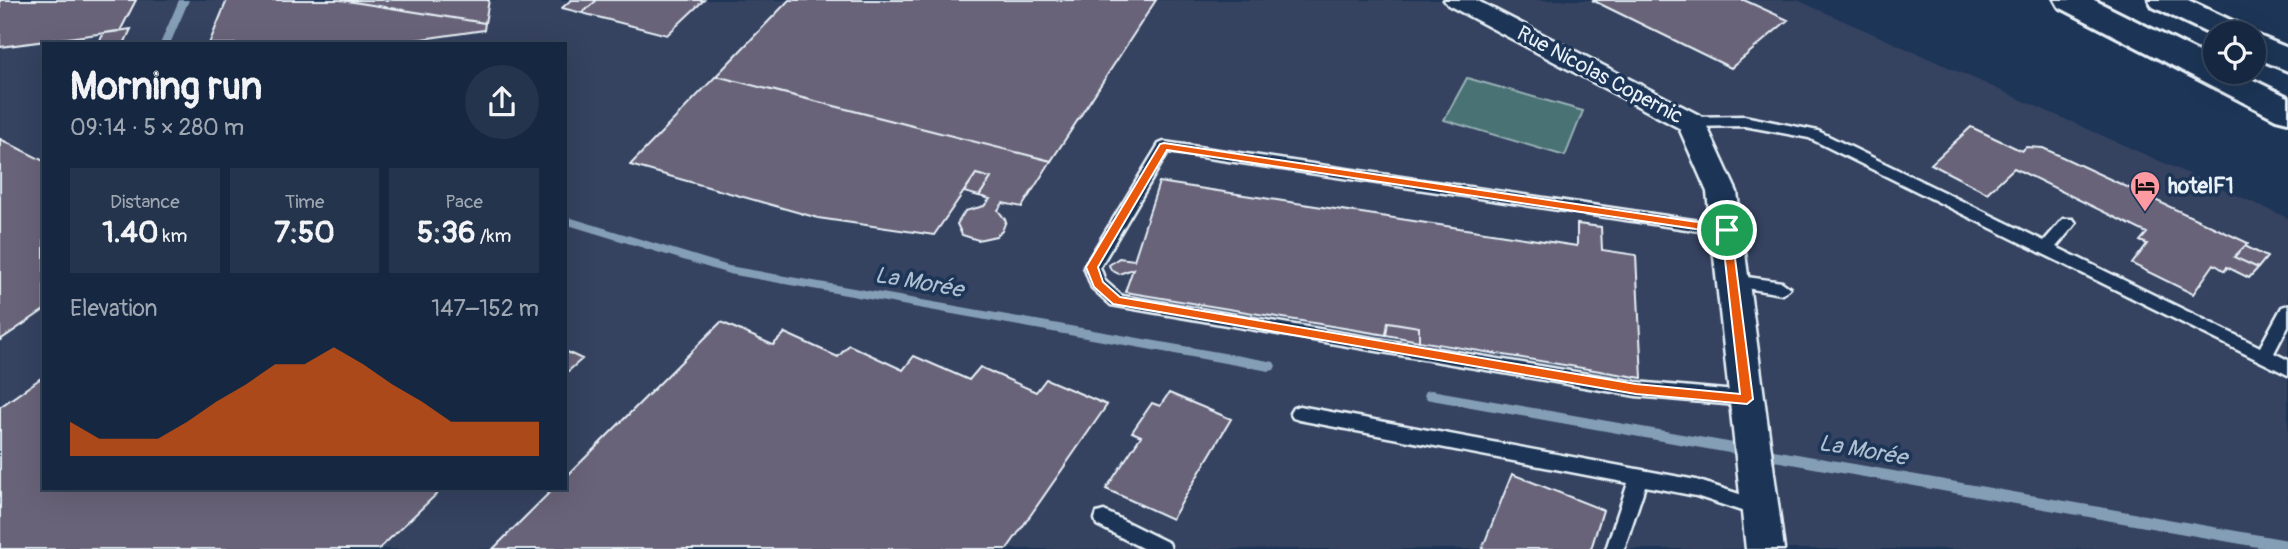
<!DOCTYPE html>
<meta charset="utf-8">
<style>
:root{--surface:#162841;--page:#23344c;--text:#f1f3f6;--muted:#9ea6b1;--line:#35445a;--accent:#ea580c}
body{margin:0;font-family:Pangolin,sans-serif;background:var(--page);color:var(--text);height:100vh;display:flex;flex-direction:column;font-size:26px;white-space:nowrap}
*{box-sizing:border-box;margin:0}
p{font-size:23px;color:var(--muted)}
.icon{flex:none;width:38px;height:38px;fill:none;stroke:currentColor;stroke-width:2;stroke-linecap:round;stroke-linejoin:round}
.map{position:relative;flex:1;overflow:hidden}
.drawer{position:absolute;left:42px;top:42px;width:525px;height:448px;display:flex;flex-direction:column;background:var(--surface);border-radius:0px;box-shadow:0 7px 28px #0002,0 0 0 2px var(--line)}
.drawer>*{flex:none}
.controls{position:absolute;left:2203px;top:21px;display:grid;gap:14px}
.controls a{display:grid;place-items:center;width:63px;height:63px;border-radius:50%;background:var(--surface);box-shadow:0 7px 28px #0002,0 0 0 2px var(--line);font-size:35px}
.pin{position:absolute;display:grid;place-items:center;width:60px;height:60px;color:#fff;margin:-30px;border:4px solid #fff;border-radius:50%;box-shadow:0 2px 7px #0007}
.round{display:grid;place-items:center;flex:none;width:74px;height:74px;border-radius:37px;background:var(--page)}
.head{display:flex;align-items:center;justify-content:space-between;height:119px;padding:0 28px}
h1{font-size:38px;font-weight:700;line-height:52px}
.figures{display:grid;grid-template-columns:repeat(3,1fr);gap:10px;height:119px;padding:7px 28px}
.figures div{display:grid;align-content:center;border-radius:0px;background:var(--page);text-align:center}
.figures b{font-size:30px;font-weight:700}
.figures small{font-size:19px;font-weight:400}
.figures p{font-size:19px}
.chart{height:196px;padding:14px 28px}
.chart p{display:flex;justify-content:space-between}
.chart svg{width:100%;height:126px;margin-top:7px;fill:var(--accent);opacity:.7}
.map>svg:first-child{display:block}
.built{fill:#344361;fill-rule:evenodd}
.green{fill:#4a7275;stroke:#99b2b6;stroke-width:2}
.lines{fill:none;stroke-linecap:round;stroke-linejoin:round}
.stream{fill:#849eb5;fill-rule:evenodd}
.building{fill:#696479;stroke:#e8f1f8;stroke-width:2}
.service-casing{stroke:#e8f1f8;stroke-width:5}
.minor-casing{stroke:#e8f1f8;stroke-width:5}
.motorway-casing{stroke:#e8f1f8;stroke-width:6}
.service{fill:#1d3557;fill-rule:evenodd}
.minor{fill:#1d3557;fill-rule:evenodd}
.motorway{fill:#1d3557;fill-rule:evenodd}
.route{fill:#ea580c;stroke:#fff;stroke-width:2;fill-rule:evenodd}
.labels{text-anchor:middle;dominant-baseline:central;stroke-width:7;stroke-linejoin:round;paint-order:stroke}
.street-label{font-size:21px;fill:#e8f1f8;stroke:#1d3557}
.poi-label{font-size:21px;font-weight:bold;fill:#e8f1f8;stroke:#1d3557;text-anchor:start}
.water-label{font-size:23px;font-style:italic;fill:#aec0d1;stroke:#1d3557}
</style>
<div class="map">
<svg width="2288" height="549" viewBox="0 0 2288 549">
<rect width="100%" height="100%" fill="#1d3557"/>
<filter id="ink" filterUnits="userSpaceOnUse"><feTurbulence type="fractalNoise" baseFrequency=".0143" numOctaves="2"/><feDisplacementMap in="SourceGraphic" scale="14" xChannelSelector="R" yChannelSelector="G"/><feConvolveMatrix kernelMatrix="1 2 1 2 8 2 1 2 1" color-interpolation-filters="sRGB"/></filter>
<g filter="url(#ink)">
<path class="built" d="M0,0H1797L2288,218V549H0ZM44,44H565V488H44Z"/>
<path class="green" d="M1467,78L1583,111L1565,156L1444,120Z"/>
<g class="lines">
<path class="stream" d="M179,0H189L170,44H160Z
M565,216L729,266L1269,361L1274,362L1276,366L1274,370L1269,371L729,274L565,224Z
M1431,390L2288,540V549H2269L1431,400L1426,399L1424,395L1426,391Z"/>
</g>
<path class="building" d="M0,0H136L120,31L0,47Z
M227,0H341L485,23L484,30L387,44H209Z
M341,0H489L485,23Z
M571,0H597L582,13L562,8Z
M597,0H704L667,35L582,13Z
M789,0H1156L1051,161L716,76Z
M1592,0H1744L1788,20L1731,68Z
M131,29L124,44H98L104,33Z
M716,76L1051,161L1022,207L1003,203L998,210L1006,221L1002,231L996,236L978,240L962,235L957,224L965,211L984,206L990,199L979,196L991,178L976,174L934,235L818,218L630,165Z
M1971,127L2022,151L2026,147L2043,148L2248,243L2234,257L2258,268L2249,278L2227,267L2225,271L2214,264L2193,294L2132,264L2147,244L2140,241L2147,233L2014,168L1987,193L1931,164Z
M0,139L44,161V310L0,340Z
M976,174L991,178L979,196L964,192Z
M1159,182L1577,246V224L1601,227L1602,250L1636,255L1642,378L1419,341V327L1388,322L1386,335L1125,292L1133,269L1119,274L1111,270L1109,265L1119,258L1134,260Z
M2245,246L2267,257L2258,268L2234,257Z
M721,322L773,345L785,333L838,357L849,345L903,370L914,356L969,380L980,367L1036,392L1046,379L1107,405L1007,549H493L554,488H565V478Z
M1388,322L1419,327V341L1386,335Z
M565,351L582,359L565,374Z
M44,376V488H443L379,549H0V407Z
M1169,393L1231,419L1172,519L1106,489L1141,436L1132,432L1152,403L1160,406Z
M1512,474L1603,510L1591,549H1482Z"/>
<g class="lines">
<g class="service-casing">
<path id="service" d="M1744,116L1818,131L2044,241L2063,219H2073L2076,223L2073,227L2056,247L2260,347L2282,307L2288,305V326L2274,353L2288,360V375L1809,138L1744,126L1691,127L1684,122L1691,117Z
M1164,142L1727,225L1735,230L1727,235L1168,152L1100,267L1105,281L1122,296L1636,382L1747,392L1753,394L1756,399L1753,404L1747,406L1636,396L1111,305L1092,288L1084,267L1159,144Z
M1733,275L1782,282L1790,288L1782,294L1727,285L1725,281L1727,277Z
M1299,406L1696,480L1767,503L1769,509L1767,515L1760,517L1696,496L1645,486L1624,549H1606L1628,483L1299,420L1293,418L1290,413L1293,408Z
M1104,511L1169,543L1171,549H1144L1097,525L1095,519L1097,513Z"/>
</g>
<g class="minor-casing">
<path id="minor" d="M1444,0H1476L1701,116L1705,122L1737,192L1784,549H1746L1707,192L1679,128L1448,5Z"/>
</g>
<g class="motorway-casing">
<path id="motorway" d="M2055,0H2094L2216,61V72H2237L2288,97V122L2276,119L2059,7Z
M2149,0H2188L2243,26L2248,33H2216V37L2153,7Z
M2254,34L2288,48V71L2254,57Z"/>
</g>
<use href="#service" class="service"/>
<use href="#minor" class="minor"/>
<use href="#motorway" class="motorway"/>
</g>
</g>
<path class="route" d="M1164,143L1731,227L1753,399L1747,404L1636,394L1113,304L1094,287L1086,267L1160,144ZM1167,150L1722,233L1740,394L1636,384L1120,297L1103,282L1098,267Z"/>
<defs>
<g id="hotel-pin" transform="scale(1.575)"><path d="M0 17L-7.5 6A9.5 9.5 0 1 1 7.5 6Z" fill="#ff9aa2" stroke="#1d3557"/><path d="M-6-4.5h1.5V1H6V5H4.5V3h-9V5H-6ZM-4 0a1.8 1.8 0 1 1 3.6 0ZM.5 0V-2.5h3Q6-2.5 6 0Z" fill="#111"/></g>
</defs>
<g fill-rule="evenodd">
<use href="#hotel-pin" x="2145" y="186"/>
</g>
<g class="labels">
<g class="street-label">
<text transform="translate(1600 75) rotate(28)">Rue Nicolas Copernic</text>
</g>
<g class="poi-label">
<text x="2168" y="186">hotelF1</text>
</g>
<g class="water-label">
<text transform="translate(919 282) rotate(10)">La Morée</text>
<text transform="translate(1863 450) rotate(10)">La Morée</text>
</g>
</g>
</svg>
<div class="controls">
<a><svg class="icon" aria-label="locate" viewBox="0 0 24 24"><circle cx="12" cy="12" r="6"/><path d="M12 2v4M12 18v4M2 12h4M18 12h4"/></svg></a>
</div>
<div class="pin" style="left:1727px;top:230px;background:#1e9e55"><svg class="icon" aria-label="arrive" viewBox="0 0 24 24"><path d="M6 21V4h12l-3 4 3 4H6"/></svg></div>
<section class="drawer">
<div class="head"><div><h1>Morning run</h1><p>09:14 · 5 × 280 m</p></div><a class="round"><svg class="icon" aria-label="share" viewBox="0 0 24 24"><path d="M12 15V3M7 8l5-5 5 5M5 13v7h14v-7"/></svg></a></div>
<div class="figures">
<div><p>Distance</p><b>1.40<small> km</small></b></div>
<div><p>Time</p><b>7:50</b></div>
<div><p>Pace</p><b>5:36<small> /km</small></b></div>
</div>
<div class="chart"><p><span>Elevation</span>147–152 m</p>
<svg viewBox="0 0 160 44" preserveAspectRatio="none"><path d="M0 44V32L10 38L20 38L30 38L40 32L50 25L60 19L70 12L80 12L90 6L100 12L110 19L120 25L130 32L140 32L150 32L160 32V44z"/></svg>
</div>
</section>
</div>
